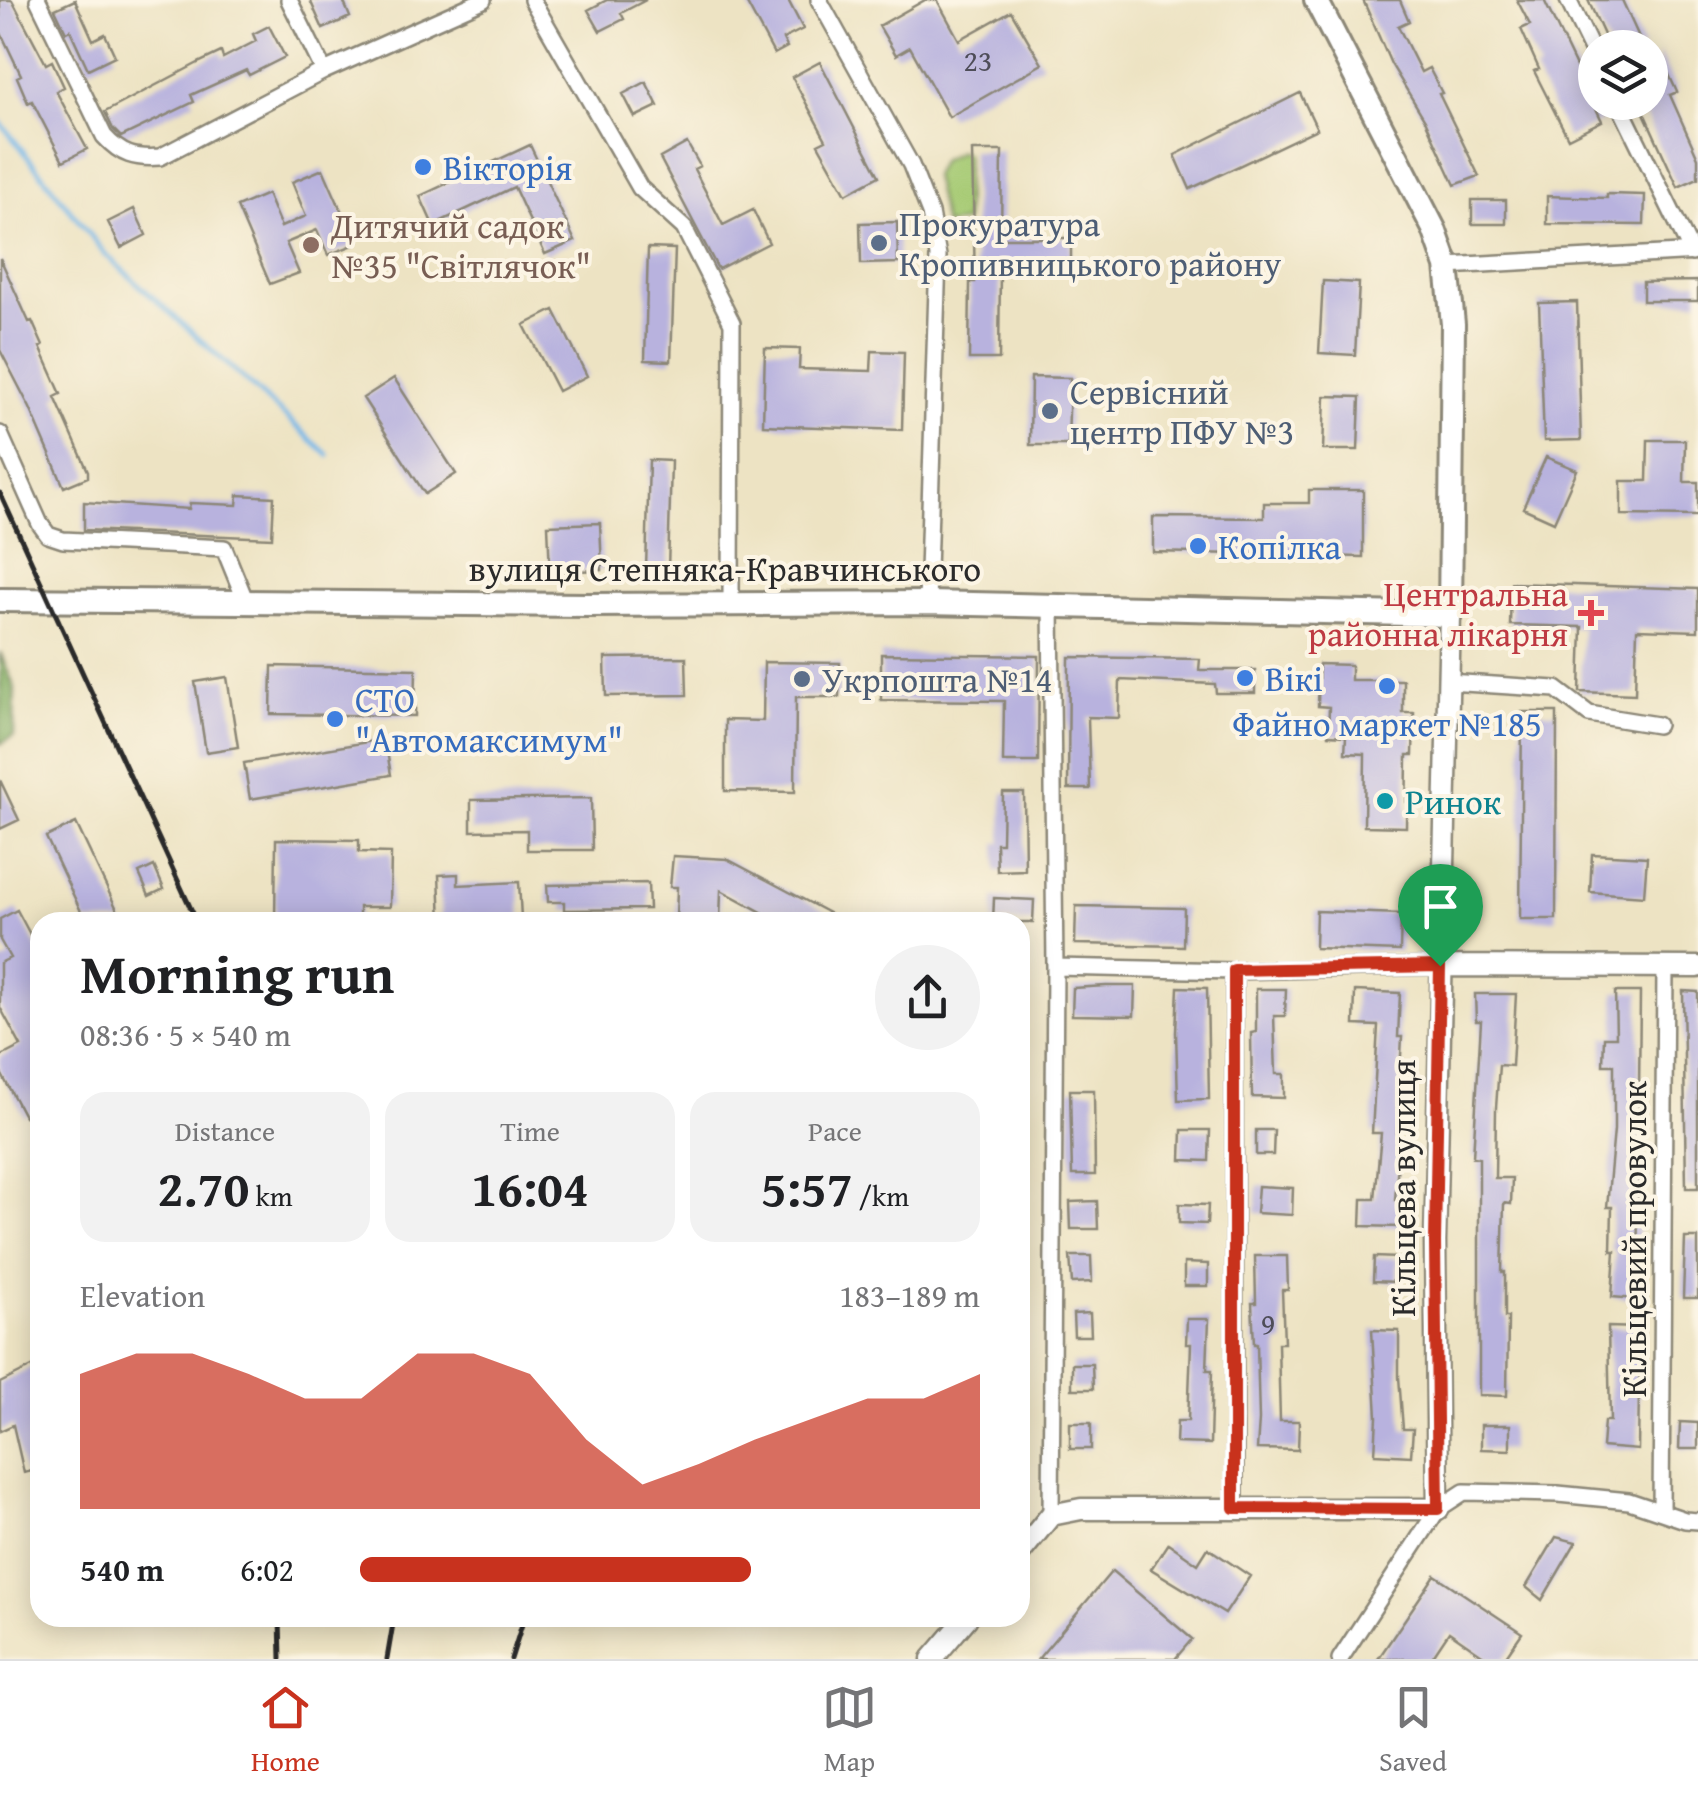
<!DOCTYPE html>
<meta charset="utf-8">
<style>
:root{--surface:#fff;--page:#f2f2f2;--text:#202124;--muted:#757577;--line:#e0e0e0;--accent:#c8321e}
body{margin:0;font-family:"Gentium Book Plus",serif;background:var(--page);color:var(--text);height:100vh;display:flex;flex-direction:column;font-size:38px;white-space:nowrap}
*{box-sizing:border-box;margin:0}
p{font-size:32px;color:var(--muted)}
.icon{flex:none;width:55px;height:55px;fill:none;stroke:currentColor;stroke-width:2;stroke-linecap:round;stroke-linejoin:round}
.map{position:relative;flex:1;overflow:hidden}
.drawer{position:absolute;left:30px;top:912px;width:1000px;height:715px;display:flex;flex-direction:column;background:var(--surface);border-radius:30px;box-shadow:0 5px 25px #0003}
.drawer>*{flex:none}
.fabs{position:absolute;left:1578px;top:30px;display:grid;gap:20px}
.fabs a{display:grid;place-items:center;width:90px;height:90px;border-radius:50%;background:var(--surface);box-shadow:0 5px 25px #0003;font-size:50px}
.pin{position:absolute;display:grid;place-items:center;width:85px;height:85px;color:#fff;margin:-102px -42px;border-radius:50% 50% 50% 0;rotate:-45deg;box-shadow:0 0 10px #0007}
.pin .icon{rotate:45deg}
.round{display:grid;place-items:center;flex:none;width:105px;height:105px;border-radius:52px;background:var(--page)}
.headline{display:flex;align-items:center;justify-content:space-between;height:170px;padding:0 50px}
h1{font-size:55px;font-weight:800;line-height:75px}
.stats{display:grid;grid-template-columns:repeat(3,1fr);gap:15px;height:170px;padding:10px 50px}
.stats div{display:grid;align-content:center;border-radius:25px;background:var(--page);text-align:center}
.stats b{font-size:50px;font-weight:800}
.stats small{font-size:28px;font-weight:400}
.stats p{font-size:28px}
.chart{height:280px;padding:20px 50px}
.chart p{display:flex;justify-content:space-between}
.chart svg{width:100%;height:180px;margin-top:10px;fill:var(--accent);opacity:.7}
ul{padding:0 50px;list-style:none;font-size:32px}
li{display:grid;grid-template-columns:160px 120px 1fr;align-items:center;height:75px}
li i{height:25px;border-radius:12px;background:var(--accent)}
.dock{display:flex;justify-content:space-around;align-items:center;height:140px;border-top:2px solid var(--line);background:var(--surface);font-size:28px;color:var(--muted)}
.dock a{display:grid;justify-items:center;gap:5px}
.dock .current{color:var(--accent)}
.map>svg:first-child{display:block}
.green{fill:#a6ca73;stroke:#687a4f;stroke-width:2.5}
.forest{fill:#84ae65;stroke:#586c48;stroke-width:2.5}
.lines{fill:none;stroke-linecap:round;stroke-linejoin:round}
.stream{stroke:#71b5e7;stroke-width:5}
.building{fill:#b8b2de}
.minor-casing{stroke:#8c8777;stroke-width:20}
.tertiary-casing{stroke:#8c8777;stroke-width:25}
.secondary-casing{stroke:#8c8777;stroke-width:28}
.minor{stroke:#fff;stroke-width:15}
.tertiary{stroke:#fff;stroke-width:20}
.secondary{stroke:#fff;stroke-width:22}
.rail{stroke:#2b2b2b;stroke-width:5}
.route-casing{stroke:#fff;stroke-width:20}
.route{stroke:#c8321e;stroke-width:12}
.shop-dot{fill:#3f7fe0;stroke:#fcf5e5;stroke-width:4}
.service-dot{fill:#5c6f8a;stroke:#fcf5e5;stroke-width:4}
.education-dot{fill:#8d6e63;stroke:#fcf5e5;stroke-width:4}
.health-dot{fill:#e0444e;stroke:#fcf5e5;stroke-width:4}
.culture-dot{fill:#0f9aa8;stroke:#fcf5e5;stroke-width:4}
.labels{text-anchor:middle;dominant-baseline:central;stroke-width:8;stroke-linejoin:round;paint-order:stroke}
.number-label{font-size:30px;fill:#4e4d58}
.shop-label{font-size:35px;fill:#366cbe;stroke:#fcf5e5;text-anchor:start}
.service-label{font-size:35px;fill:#4e5e75;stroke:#fcf5e5;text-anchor:start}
.education-label{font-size:35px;fill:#785e54;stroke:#fcf5e5;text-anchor:start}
.street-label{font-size:35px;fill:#2b2b2b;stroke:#fcf5e5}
.health-label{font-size:35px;fill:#be3a42;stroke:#fcf5e5;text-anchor:end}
.culture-label{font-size:35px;fill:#0d838f;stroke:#fcf5e5;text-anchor:start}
</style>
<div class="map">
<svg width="1698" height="1659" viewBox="0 0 1698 1659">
<rect width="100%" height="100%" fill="#fcf5e5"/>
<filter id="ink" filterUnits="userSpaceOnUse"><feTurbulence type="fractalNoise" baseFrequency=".01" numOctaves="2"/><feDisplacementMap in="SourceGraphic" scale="20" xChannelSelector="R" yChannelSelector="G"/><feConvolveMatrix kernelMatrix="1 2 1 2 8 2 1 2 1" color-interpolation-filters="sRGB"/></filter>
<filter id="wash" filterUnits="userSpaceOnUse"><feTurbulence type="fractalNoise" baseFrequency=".0048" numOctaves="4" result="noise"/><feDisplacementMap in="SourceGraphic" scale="40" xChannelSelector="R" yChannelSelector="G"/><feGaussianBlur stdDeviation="2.25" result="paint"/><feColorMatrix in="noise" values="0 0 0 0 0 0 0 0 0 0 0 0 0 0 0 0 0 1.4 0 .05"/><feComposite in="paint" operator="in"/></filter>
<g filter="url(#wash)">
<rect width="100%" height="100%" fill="#ede3c3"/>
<path class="green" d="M960,151L966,154L965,222L944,225L933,176L941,160Z"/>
<path class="forest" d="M0,652L15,688L14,736L0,744Z"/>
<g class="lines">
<path class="stream" d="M0,122L106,255L328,455"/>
</g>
<g id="blocks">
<path class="building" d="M0,0H12L46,64L52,61L64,87L56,91L87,149L63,161L32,101L28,103L17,77L21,75L0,31Z
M75,0L93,40L105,34L115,56L88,69L70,30L66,32L55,9Z
M310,0H343L350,17L323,29Z
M607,0H646L621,13L624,19L600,31L588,10Z
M745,0H788L803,29L783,39L787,47L774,54Z
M925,0H937L959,40L1011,11L1042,64L949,117L910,47L896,55L879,26Z
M1363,0H1400L1409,21L1398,26L1421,72L1429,68L1442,93L1439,94L1479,176L1455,185L1425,120L1391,64Z
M1517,0H1544L1602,121L1568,138L1534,71L1539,69L1521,29L1530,25Z
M1588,0H1622L1644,48H1610Z
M269,26L285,57L249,75L246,70L191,95L194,102L121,137L113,129L105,112L200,62L221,52L223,58L256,41L253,34Z
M1659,53L1677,92L1670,95L1698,158V178L1678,187L1639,102H1650V55L1659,74Z
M820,62L879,176L846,194L818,144L826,140L792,77Z
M646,82L658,106L635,117L623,94Z
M1300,93L1317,129L1190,189L1175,155Z
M687,143L700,166L694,169L723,225L753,210L769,243L718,269L660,158Z
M530,145L575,241L545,254L514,187L433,225L420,196Z
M972,151H1002L1001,238H1071V271L1000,270L999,359H969L970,282H975Z
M323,169L356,244L328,255L317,230L286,243L299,273L270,284L237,207L267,194L281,227L306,216L292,182Z
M1607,194L1645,195L1644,225L1547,224V196L1607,198Z
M1472,200H1506V224H1472Z
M134,209L146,235L121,248L108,222Z
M897,222L898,263L861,264L860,223Z
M648,248L675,249L671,361L645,360Z
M0,258L29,322L32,321L43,346L40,347L61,394L55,397L88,471V477L64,487L30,408L0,350Z
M1323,281L1359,283L1355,355L1319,353Z
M1698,281V301H1643V282Z
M1577,302L1581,440L1544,441L1539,303Z
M554,310L587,376L558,391L524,325Z
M765,348L800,349L799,369L871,371L872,351L904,352L902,430L763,425Z
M1031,377L1070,378L1068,445H1030Z
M394,378L456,474L425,494L363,398Z
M1325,396L1360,397L1358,450H1323Z
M1648,440H1685L1684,482H1698V516L1621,515V481H1647Z
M1546,457L1577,470L1554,522L1523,508Z
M649,460L671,461L668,571L646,570Z
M1309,490H1363V557L1153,552V517L1264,518V503H1309Z
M238,495L274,497L272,538L84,530V502L189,509L190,503L237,505Z
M600,523L602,570L550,572L548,525Z
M1511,583L1698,589V631L1637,629L1635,694L1580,692L1582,627L1510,625Z
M881,654L1039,656L1038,762H1003L1004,701L881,700Z
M686,657L687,695L606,696L605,658Z
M1069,657L1200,659L1199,670H1255V693H1216L1215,684L1120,680L1119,718L1088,717L1090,789H1068Z
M764,662L840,663L839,697H796L795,792L725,791V720L763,721Z
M1319,664L1351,665V680H1403V713H1414L1413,755H1407L1406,827L1364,826L1365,754L1345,753L1346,736L1328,735L1329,707L1318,706Z
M272,666L416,669L415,716L271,714Z
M227,677L238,747L206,752L195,682Z
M1522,712H1557L1556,919H1520Z
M385,739L391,775L250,799L244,763Z
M0,780L19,820L0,829Z
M1003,793H1024L1025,870L997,871L996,843H1002Z
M591,798L592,850H527V830L471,831V800Z
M76,823L123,922H86L46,837Z
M276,839L359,840V852L391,853L390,907H359V921H275Z
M1592,854L1647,857L1644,896L1590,892Z
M673,856L727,859L846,922H780L721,890L720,922H676L677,887H670Z
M154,866L164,889L149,896L139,873Z
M458,874V885L519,882L521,918L441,922L439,875Z
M648,883L649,909L564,910V902H548L547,885Z
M994,898L1034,900L1033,922H993Z
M1076,906L1184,908L1183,946L1075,944Z
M17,910L40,953V1108L24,1116L0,1071V1057L21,1046L0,1007V963L10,958L0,940V919Z
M1316,911L1401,914L1400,951L1315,948Z
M1106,986H1135L1134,1016L1072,1015L1073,988Z
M1178,987L1207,988L1209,1099L1178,1100L1176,1032Z
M1256,989H1286L1285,1016H1274L1276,1074H1284V1098L1252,1097L1251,1033L1256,1032Z
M1355,991L1400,993L1398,1037H1402L1396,1148L1399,1149L1395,1200H1402L1401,1227L1361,1226L1362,1199H1375L1381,1133H1372L1378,1026L1354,1025Z
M1683,991L1698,992V1188H1686Z
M1615,992H1640L1637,1299L1612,1297L1615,1251H1611L1612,1207H1607L1614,1130V1065H1603L1604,1037H1616Z
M1475,994H1516L1512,1066L1499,1065L1496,1108L1495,1178H1512L1511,1204L1504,1203L1502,1272H1505V1317H1508L1507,1396L1479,1395V1158L1473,1157L1481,1021H1476Z
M1070,1090H1094L1095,1175H1072Z
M1182,1130H1210L1209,1161L1181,1160Z
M1256,1130H1274L1273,1155H1256Z
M1258,1186L1293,1188L1292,1215L1256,1213Z
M1097,1201L1098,1229H1071L1070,1202Z
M1179,1204L1208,1205L1207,1224L1179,1223Z
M1685,1238H1698V1298H1683Z
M1070,1256H1091L1092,1282L1072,1283Z
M1255,1256H1287L1288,1290H1282L1284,1343H1278L1280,1421H1299L1298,1450L1257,1449L1259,1420L1257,1344H1254L1252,1303H1256Z
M1374,1257L1398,1258L1397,1282L1373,1281Z
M1184,1263L1208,1264V1286H1184Z
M1090,1313L1091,1336H1074L1073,1314Z
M1187,1319H1209L1207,1370H1212L1210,1444L1176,1443L1177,1421H1188L1191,1344H1186Z
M1608,1327L1640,1328L1638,1450L1602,1447L1604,1421H1610Z
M1372,1330L1399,1331V1377L1403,1429H1413L1411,1456L1375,1454L1377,1417Z
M40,1363V1469L24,1473L13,1425L0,1431V1383Z
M1072,1364H1092L1093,1389H1072Z
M1680,1422L1698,1423V1449H1679Z
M1070,1423H1091V1449H1070Z
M1481,1425H1510V1450L1481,1449Z
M1556,1537L1576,1542L1542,1600L1526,1587Z
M1168,1543L1198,1564L1208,1548L1250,1576L1225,1614L1151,1569Z
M1112,1571L1192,1639L1175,1659H1038Z
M1435,1575L1522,1633L1504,1659H1488L1449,1632L1431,1659H1378Z"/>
</g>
</g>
<g filter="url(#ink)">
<use href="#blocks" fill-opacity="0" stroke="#8c8777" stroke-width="2.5"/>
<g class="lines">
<g class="minor-casing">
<path id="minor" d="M38,0L104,136C121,155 135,159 160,157L324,71L483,0
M289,0L324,71
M532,0L640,188L684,228L732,323L731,603
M819,0L911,165L930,213L938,256L927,603
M1568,0L1595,56
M1618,102L1692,253
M1447,266L1698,252
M0,434L40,524L48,535L63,540L224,548L246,602
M1448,682L1556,689L1589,714L1657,725
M1055,967L1234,971L1440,966
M1234,971L1235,1508
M1661,1511L1665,967
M1051,1515L1055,967L1051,605
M1340,1659L1438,1509L1464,1492L1558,1494L1629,1501L1685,1520L1698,1521"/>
</g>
<g class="tertiary-casing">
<path id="tertiary" d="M1440,966L1698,967
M1020,1553L1051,1515L1081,1509H1438L1435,1242L1450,615
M932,1659L967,1618"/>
</g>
<g class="secondary-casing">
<path id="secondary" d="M0,600L587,605L927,603L1450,615L1453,324L1447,266L1434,229L1316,0"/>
</g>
<use href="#minor" class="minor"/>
<use href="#tertiary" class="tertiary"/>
<use href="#secondary" class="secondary"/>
<path class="rail" d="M0,493L197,922
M280,1618L281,1659
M387,1659L394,1618
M511,1659L524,1618"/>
</g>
</g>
<g class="lines" filter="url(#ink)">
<g class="route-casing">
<path id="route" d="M1440,966L1435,1242L1438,1509L1234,1508V970Z"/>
</g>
<use href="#route" class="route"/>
</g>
<g class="shop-dot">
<circle cx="423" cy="167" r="10"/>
<circle cx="1198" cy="546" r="10"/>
<circle cx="1245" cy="678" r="10"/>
<circle cx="1387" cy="686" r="10"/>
<circle cx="335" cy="719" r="10"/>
</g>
<g class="service-dot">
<circle cx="879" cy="243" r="10"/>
<circle cx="1050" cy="411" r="10"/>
<circle cx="802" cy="679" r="10"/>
</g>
<circle class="education-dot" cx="311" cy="245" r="10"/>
<path class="health-dot" d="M1586 598h10v10h10v10h-10v10h-10v-10h-10v-10h10z"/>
<circle class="culture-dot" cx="1385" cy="801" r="10"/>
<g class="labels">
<g class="number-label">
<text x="978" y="60">23</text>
<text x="1268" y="1323">9</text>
</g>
<g class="shop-label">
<text x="443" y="167">Вікторія</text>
<text x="1218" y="546">Копілка</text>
<text x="1265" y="678">Вікі</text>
<text x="355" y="699">СТО<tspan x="355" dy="40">"Автомаксимум"</tspan></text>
<text x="1387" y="723" text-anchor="middle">Файно маркет №185</text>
</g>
<g class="service-label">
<text x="899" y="223">Прокуратура<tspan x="899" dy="40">Кропивницького району</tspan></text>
<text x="1070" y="391">Сервісний<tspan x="1070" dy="40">центр ПФУ №3</tspan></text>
<text x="822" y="679">Укрпошта №14</text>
</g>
<g class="education-label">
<text x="331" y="225">Дитячий садок<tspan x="331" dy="40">№35 "Світлячок"</tspan></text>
</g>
<g class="street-label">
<text x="725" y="568">вулиця Степняка-Кравчинського</text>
<text transform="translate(1402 1188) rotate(-90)">Кільцева вулиця</text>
<text transform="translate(1633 1239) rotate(-90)">Кільцевий провулок</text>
</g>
<g class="health-label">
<text x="1568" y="593">Центральна<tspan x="1568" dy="40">районна лікарня</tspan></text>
</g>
<g class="culture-label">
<text x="1405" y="801">Ринок</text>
</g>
</g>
</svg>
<div class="fabs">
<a><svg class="icon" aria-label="layers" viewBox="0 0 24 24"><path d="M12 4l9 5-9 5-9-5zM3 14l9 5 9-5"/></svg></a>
</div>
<div class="pin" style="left:1440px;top:966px;background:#1e9e55"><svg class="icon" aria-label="arrive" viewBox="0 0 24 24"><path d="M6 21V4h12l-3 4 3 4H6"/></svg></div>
<section class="drawer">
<div class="headline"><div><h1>Morning run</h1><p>08:36 · 5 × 540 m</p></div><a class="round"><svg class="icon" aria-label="share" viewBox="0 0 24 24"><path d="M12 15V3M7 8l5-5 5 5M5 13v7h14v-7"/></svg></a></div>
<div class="stats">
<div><p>Distance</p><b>2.70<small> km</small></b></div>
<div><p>Time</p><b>16:04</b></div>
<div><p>Pace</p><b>5:57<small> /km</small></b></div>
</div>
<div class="chart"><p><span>Elevation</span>183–189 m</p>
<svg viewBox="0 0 160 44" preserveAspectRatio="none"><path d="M0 44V11L10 6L20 6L30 11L40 17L50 17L60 6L70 6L80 11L90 27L100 38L110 33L120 27L130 22L140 17L150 17L160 11V44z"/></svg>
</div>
<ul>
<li><b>540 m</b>6:02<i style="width:63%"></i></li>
</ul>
</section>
</div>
<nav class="dock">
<a class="current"><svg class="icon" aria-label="home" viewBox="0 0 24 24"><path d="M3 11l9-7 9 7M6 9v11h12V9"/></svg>Home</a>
<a><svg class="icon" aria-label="map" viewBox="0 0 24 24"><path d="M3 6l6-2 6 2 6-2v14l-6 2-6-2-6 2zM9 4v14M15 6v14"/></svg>Map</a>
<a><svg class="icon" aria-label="saved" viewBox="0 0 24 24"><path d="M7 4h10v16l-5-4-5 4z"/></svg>Saved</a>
</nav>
